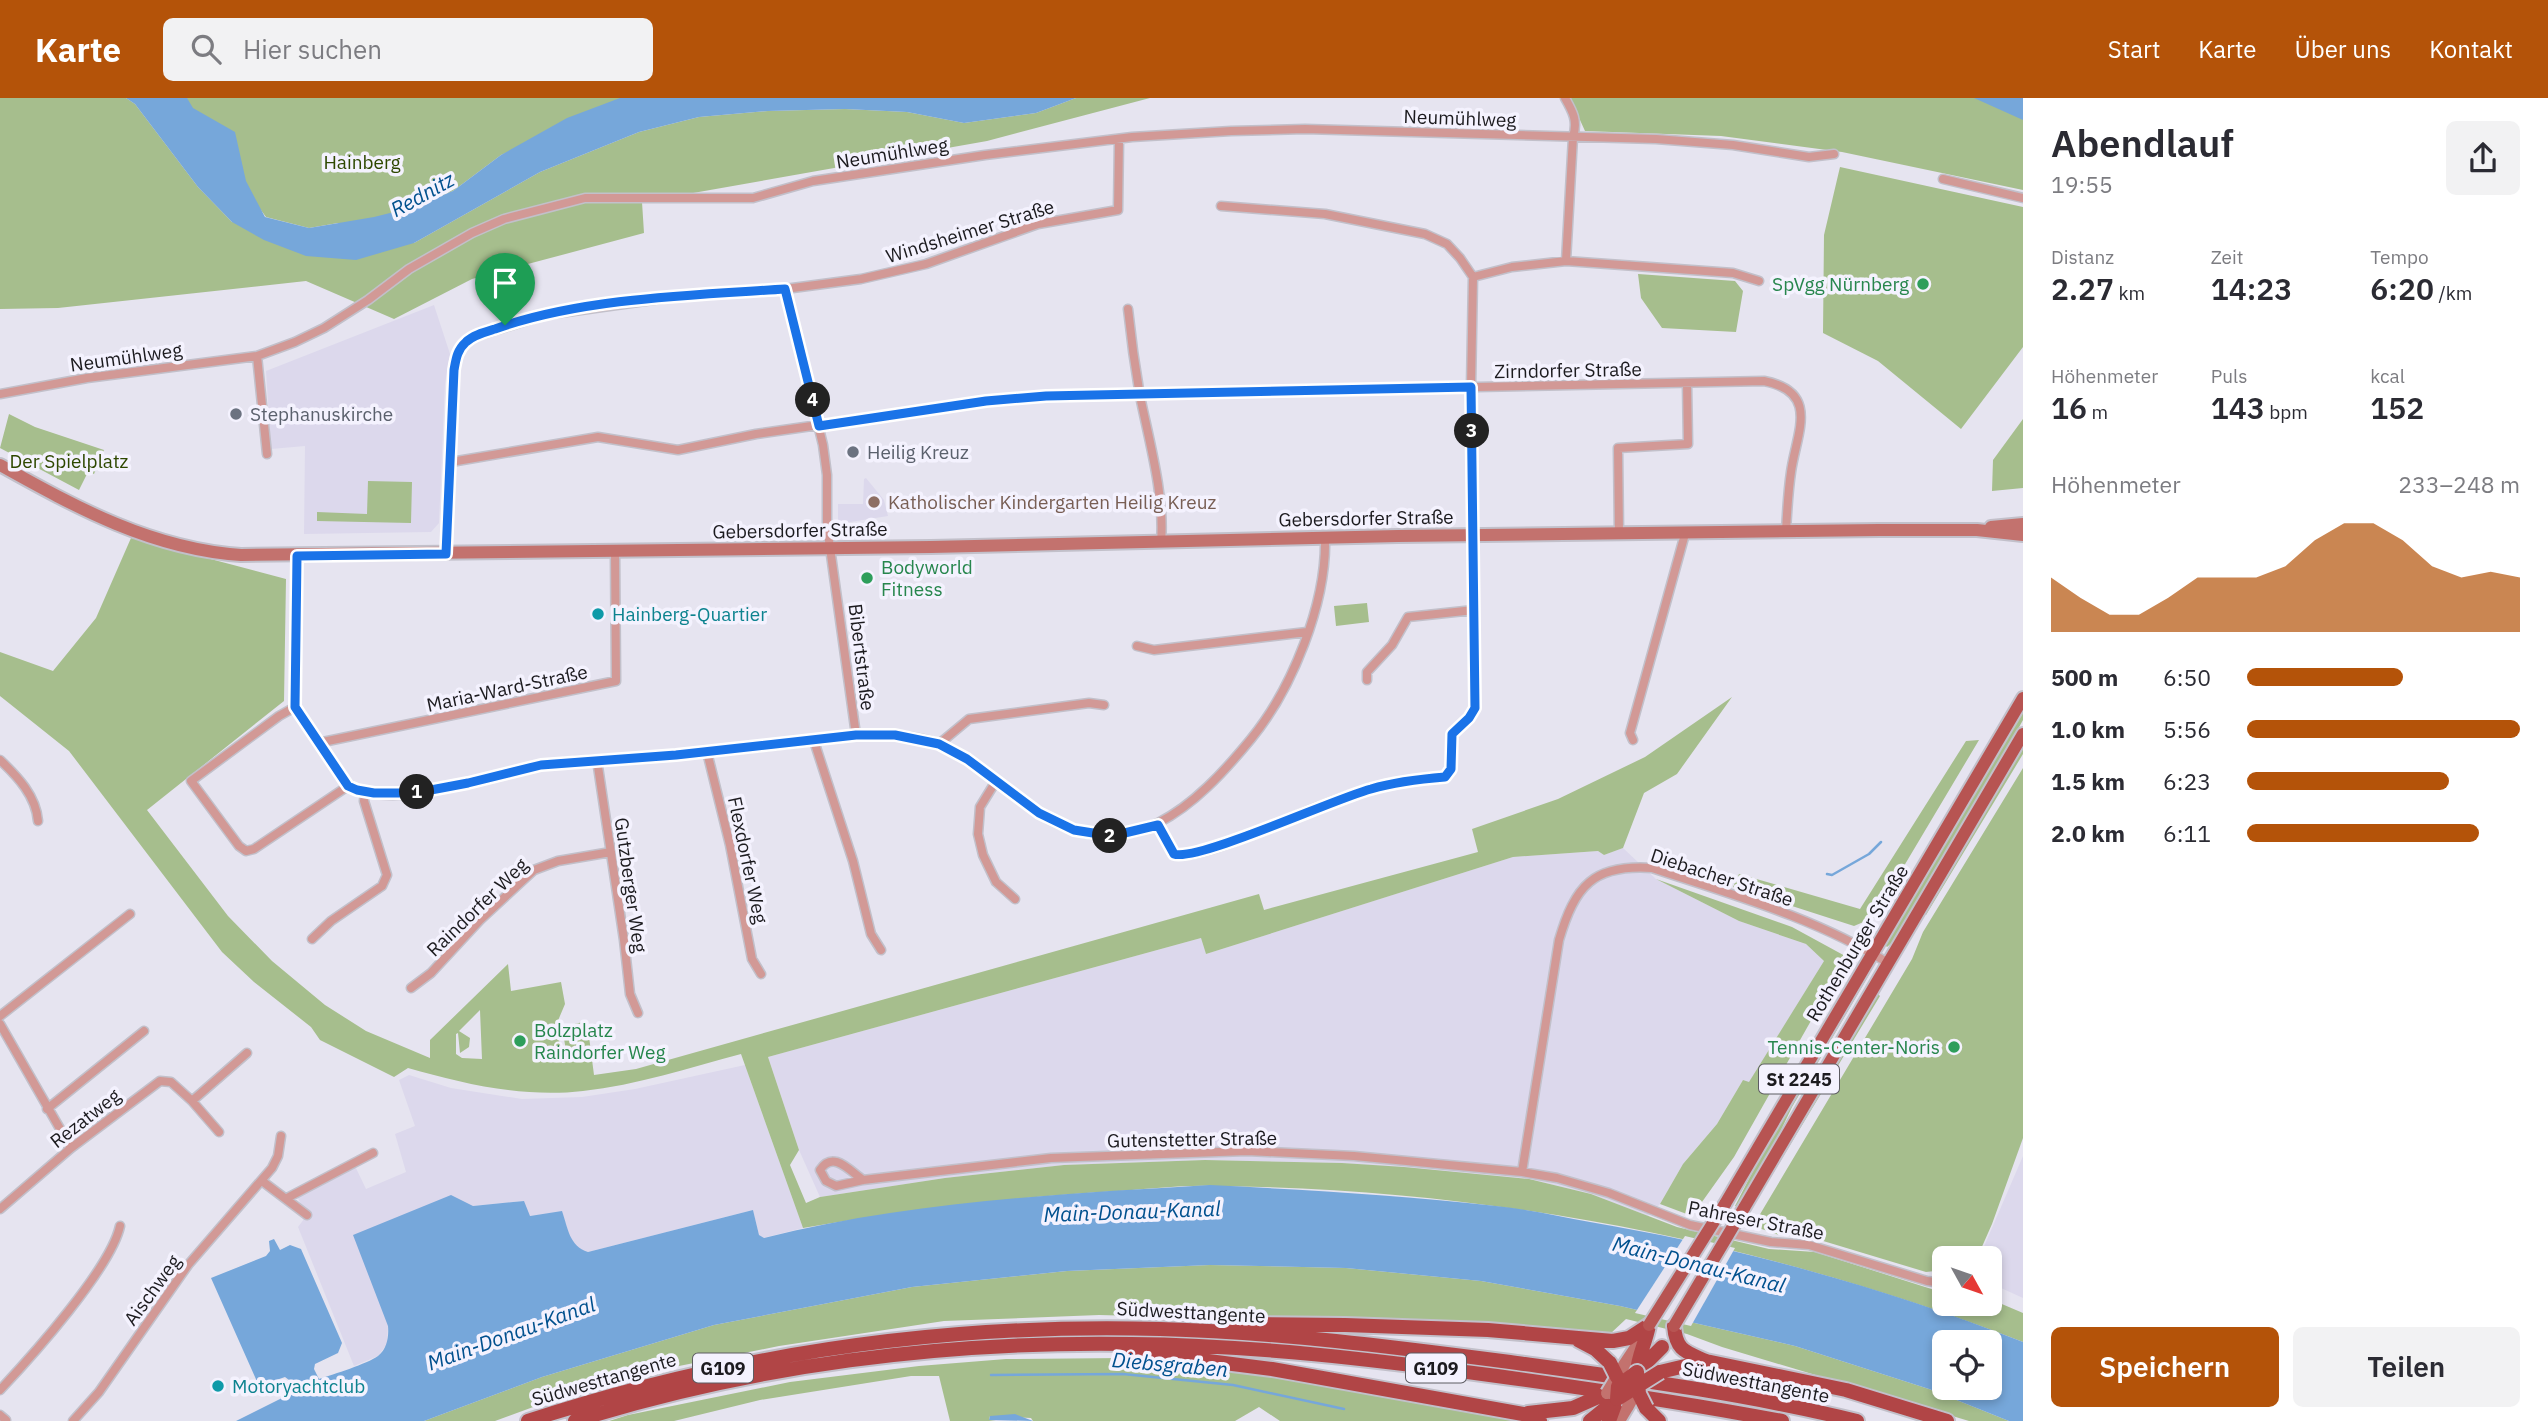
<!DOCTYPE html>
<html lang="de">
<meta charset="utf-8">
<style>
:root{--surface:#fff;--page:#f2f2f3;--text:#2b2b33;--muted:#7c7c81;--accent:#b45309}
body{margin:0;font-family:"IBM Plex Sans",sans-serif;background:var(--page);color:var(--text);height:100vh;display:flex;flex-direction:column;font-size:26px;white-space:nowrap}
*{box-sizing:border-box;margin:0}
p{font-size:23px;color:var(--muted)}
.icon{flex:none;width:38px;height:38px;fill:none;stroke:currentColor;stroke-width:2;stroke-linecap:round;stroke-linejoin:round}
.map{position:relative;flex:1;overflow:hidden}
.panel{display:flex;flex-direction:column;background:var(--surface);width:525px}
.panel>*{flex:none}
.needle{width:46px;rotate:130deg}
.buttons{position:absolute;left:1932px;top:1148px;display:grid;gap:14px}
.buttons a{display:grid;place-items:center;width:70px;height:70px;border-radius:10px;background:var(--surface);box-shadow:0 4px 10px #0003;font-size:35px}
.pin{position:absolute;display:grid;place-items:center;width:60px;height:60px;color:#fff;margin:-72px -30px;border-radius:50% 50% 50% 0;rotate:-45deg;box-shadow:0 0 7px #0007}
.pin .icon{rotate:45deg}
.km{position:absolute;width:35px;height:35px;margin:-18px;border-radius:50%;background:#222;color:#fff;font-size:19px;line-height:35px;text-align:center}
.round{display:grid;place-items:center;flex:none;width:74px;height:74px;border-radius:10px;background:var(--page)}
.headline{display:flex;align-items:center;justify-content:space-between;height:119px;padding:0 28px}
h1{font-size:38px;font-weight:600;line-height:52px}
.metrics{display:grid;grid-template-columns:repeat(3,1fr);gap:10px;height:119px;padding:7px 28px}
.metrics div{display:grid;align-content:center}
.metrics b{font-size:30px;font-weight:600}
.metrics small{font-size:19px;font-weight:400}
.metrics p{font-size:19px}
.chart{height:196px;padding:14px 28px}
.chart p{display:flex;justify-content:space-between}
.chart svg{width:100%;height:126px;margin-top:7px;fill:var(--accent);opacity:.7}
.button{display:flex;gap:14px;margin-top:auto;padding:14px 28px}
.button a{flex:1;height:80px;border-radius:10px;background:var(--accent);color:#fff;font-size:28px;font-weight:600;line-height:80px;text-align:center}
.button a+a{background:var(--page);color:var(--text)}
ul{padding:0 28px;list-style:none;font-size:23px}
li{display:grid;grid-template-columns:112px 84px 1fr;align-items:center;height:52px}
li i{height:18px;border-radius:9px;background:var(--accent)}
header{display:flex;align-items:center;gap:42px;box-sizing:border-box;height:98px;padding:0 35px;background:var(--accent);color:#fff}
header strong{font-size:33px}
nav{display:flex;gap:38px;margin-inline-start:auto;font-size:24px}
.search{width:490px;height:63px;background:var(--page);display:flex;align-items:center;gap:18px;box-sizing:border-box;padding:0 24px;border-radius:10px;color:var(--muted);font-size:26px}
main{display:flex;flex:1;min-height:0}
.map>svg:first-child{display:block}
.built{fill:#dcd8ec}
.green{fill:#a6be8d;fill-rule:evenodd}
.water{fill:#76a7da;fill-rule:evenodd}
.pier{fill:#e6e4f0}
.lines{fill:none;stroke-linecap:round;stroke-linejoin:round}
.stream{stroke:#76a7da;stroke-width:2.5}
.minor-casing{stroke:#c2c0ca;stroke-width:11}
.secondary-casing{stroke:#c2c0ca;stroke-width:16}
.primary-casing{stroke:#c2c0ca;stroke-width:16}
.trunk-casing{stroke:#c2c0ca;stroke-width:18}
.minor{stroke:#d29996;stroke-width:8}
.secondary{stroke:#c3726e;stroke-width:12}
.primary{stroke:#b75452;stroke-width:12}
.trunk{stroke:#b14546;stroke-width:14}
.secondary-bridge-casing{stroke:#c2c0ca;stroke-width:16;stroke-linecap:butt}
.primary-bridge-casing{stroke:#c2c0ca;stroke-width:16;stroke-linecap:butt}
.trunk-bridge-casing{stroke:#c2c0ca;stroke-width:18;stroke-linecap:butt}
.secondary-bridge{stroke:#c3726e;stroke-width:12}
.primary-bridge{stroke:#b75452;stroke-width:12}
.trunk-bridge{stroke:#b14546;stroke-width:14}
.route-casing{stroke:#fff;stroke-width:14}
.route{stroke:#1a73e8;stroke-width:9}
.leisure-dot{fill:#2e9e5b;stroke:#f4f2fe;stroke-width:2.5}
.worship-dot{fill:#6b7280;stroke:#f4f2fe;stroke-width:2.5}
.education-dot{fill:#8d6e63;stroke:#f4f2fe;stroke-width:2.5}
.culture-dot{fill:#0f9aa8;stroke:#f4f2fe;stroke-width:2.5}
.labels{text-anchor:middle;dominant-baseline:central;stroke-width:7;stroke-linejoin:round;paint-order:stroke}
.shield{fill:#f4f2fe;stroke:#5d5c62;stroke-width:2}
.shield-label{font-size:18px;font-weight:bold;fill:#1c1b1f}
.street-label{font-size:19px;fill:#1c1b1f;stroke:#f4f2fe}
.park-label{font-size:19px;fill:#2e4800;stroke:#f4f2fe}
.leisure-label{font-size:19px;fill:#27864d;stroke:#f4f2fe;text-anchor:end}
.worship-label{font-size:19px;fill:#5b616d;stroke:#f4f2fe;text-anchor:start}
.education-label{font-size:19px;fill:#785e54;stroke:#f4f2fe;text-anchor:start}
.culture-label{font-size:19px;fill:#0d838f;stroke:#f4f2fe;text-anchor:start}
.water-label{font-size:21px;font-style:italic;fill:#00508e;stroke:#f4f2fe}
</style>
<header>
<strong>Karte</strong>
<div class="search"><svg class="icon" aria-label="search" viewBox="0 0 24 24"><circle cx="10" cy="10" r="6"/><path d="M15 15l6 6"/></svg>Hier suchen</div>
<nav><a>Start</a><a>Karte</a><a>Über uns</a><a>Kontakt</a></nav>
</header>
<main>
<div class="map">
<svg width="2023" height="1323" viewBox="0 0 2023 1323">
<rect width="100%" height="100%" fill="#e6e4f0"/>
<path class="built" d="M434,207L450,256L445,286L439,425L431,434L304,436L305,348L271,351L266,273Z
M866,380L884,402L888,418L838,426V406H863L864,381Z
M1623,750L1656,781L1739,823L1806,846L1824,863L1749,985L1743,982L1717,1026L1683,1066L1660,1106L1648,1118L1591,1096L1529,1081L1342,1065L1205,1062L1064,1067L945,1080L820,1099L799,1052L768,959L1201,840L1206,856L1513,759L1598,753L1604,757Z
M745,967L803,1130L763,1140L759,1137L753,1112L588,1154L578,1151L571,1142L562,1114L529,1118L523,1103L473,1108L388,1228L387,1246L378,1258L354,1268L298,1129L307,1117L296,1097L355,1068L366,1091L406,1074L395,1036L415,1028L399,982L409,977L451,990L522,1001L582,999L635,991Z
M2023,1058V1200L1990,1185V1160H1979Z"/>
<path class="green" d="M0,0H126L135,6L198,89L232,124L414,145L540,74L639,34L699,19L768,13L845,11L907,14L964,25L1036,15L1076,0H1150L987,43L642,104L644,135L472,181L394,221L306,183L58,210L0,211Z
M179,0H628L501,57L453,93L384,126L338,125L309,130L266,119Z
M1570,0H2023V92L1842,54L1721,38L1585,33Z
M1840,69L2023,109V249L1961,331L1878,263L1823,235L1824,137Z
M1638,176L1735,183L1743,193L1736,234L1662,230L1641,200Z
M9,316L35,329L104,352L94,376L88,374L79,392L0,350Z
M2023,321V390L1992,393L1993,362Z
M368,383L412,384L411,425L317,423V414L367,416Z
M131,440L286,481L284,603L147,712L228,818L272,863L325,907L366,933L430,960V942L508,866L511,893L561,884L565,906L557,925L562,965L568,964L562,929L587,923L594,977L636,971L1259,796L1264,812L1478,754L1472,731L1558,701L1645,659L1732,599L1677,676L1644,695L1623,750L1604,757L1598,753L1513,759L1206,856L1201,840L768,959L799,1052L790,1067L806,1105L820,1099L945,1080L1064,1067L1205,1062L1342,1065L1404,1069L1529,1081L1591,1096L1677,1129L1769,1151L1815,1154L1944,1195V1206H1990V1201L2023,1215V1244C1765,1144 1489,1090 1212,1088C1181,1087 1150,1091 1119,1093C1012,1099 907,1112 803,1130L741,956C689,970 637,987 583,993C524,1000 464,986 408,970L394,979L320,942L311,929L254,884L222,854L69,653L0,598V554L53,573L96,520ZM480,912L482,961L462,960L456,956V936L458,935L460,955L469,949L470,940L459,933Z
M1367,505L1369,524L1336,528L1334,508Z
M2023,610V622L2012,642L1895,842L1887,849L1885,847Z
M1979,642L1873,820L1854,828L1733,789L1739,776L1860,811L1966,643Z
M2023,650V656L1926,817L1923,816Z
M2023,670V1040L1992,1126L1977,1160H1944V1172L1926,1174L1810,1139L1779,1137L1753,1128L1912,861L1923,834Z
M1656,781L1792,829L1847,859L1734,1059L1692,1118L1660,1106L1683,1066L1717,1026L1743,982L1749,984L1824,863L1806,846L1739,823Z
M1868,874L1870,875L1792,1009L1772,1051L1738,1109L1735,1108L1771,1038Z
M1878,896L1880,898L1769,1082L1766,1083Z
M1210,1167L1346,1170L1481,1183L1620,1208L1795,1248L1929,1291L2009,1323H1969L1722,1249L1687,1236L1626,1221L1610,1236L1445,1226L1099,1217L944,1223L779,1248L659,1272L555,1301L495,1323H424L542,1279L714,1227L912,1189L1067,1173Z
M1124,1260C1258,1269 1390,1298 1522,1323H1280L1259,1309L1235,1323H1033L1031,1320L990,1318L989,1322L996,1323H950L939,1278H911L760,1302L674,1323H609L628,1317L790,1284L919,1268L1006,1261Z"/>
<path class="water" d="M126,0H187L193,10L235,34L246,83L265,119L309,130L374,119L410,110L453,93L501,57L567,20L620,0H1076L1036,15L964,25L907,14L845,11L768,13L699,19L639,34L540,74L414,145L356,162L306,158L264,142L232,124L198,89L135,6Z
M1974,0H2023V22Z
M1210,1087C1306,1092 1401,1097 1496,1108C1527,1111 1559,1118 1590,1124C1738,1149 1883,1189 2023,1244V1323H2009L1929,1291L1795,1248L1620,1208L1481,1183L1346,1170L1210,1167L1067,1173L912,1189L714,1227L542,1279L424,1323H236L294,1294L289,1282L285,1279L259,1288L211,1180L266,1158L270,1153L269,1143L274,1141L280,1152L290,1147L301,1151L342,1245L338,1255L315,1266L314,1271L319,1281C334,1276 367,1266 378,1258C387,1251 389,1239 388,1228L353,1137L451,1097L473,1108L524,1103L530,1118L562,1113C568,1130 569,1148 588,1154L753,1112L759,1137L764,1140C909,1103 1061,1096 1210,1087ZM1944,1244H1990V1290H1944Z
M1015,1316L1033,1323L989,1322L990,1318Z"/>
<path class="pier" d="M1685,1138L1735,1150L1691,1228L1635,1215Z"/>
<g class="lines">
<path class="stream" d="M1827,776L1832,777L1869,756L1881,744
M991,1277L1123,1276L1233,1287L1344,1311"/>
<g class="minor-casing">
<path id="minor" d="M1565,0C1573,14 1578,23 1573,39L1566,163
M1943,81L2023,100
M1473,179L1512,169L1566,163L1733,175L1759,183
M1128,211C1131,240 1135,269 1140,298C1149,342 1165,399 1161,444
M257,258L267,356
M0,296L87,280L257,258L295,244L324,230L368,202L409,171L472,135L504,121L585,100H753L813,83L985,57L1132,39L1231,33L1305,31L1656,41L1733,47L1809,59L1834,56
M451,364L598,339L678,352L756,336L986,303L1046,298L1764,283C1821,294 1796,336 1791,374C1788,394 1787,414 1786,434
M1619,436L1618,350L1688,346L1687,285
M446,456L454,272L457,256L465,244L474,239L545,217L681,198L785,191L861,181L926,166L1038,126L1118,112L1119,41
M297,458L295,609L348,688C400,714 488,676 542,667C585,660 631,661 675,657C735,652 796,645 856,637L827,428V377L823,347L785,191
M1137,548L1154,552L1307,534
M1367,582V574L1392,547L1408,519L1474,512
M295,609L279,618L191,683L239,748L246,753L254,751L348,688
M856,637C884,636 914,636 940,646C978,662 1006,695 1040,716C1130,772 1196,708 1251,641C1292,591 1327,505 1325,439
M1633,642L1630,635L1685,436
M814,643L853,763L871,836L881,852
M318,645L616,583L615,453
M939,646L969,621L1089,605L1104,607
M707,654L730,747L752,861L761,876
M0,662C18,679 36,698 38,723
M597,662L624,842L630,896L638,915
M996,683L980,709L978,736L983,757L996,784L1015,801
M1158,727L1174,756C1199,765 1292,718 1320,708C1337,701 1354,695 1371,691C1395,684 1420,681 1445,679L1451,671L1453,636L1469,620L1474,610L1471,289L1473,179L1460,160L1447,146L1425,136L1325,116L1221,108
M312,841L331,823L382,788L387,777L364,703L365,694
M411,890L431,875L480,822L534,772L558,763L611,754
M0,918L130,816
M0,926L71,1050
M192,1003L219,1034
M47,1011L144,933
M1522,1074L1559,842C1575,788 1593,766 1652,770C1733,797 1816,820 1888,865
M863,1082C849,1072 833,1052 820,1072L826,1083L836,1088L863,1082L1051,1060L1247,1053L1354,1058L1522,1074L1557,1080L1609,1095L1690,1127L1771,1144L1809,1147L1927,1183L1944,1185
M262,1083L307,1117
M287,1100L373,1055
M0,1111L71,1050L160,983L171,984L192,1003L247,955
M0,1292C32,1258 111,1170 120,1128
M0,1317L6,1322
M73,1323L99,1294L188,1167L272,1070L278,1058L281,1038"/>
</g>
<g class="secondary-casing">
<path id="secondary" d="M0,367C77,410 152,451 241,457L931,449L1398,438L1879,432H1977L2023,437
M1991,429L2023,426
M1624,1267L1644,1237
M1619,1323L1628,1308"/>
</g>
<g class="primary-casing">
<path id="primary" d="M1725,1106L2023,600
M1744,1110L2023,636"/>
</g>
<g class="trunk-casing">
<path id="trunk" d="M1233,1226L1345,1227L1488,1232L1613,1243L1629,1240L1649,1227
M1674,1228C1676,1253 1686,1254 1706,1263L1846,1292L1947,1323
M1578,1242L1595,1251L1610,1265
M1122,1252L1272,1271L1523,1316L1540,1323
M1637,1274C1638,1258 1646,1244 1649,1227
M1637,1274L1662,1249
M1660,1274L1706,1263
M1646,1310L1659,1323
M1528,1315L1573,1310L1607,1295
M528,1323C732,1256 945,1225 1160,1231C1278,1234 1394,1249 1510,1264C1626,1280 1743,1295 1857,1323
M575,1323C753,1267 944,1243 1131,1246C1254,1247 1376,1262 1497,1278C1592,1291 1687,1305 1782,1323
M1590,1323L1617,1301
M1609,1323L1617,1301"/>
</g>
<use href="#minor" class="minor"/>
<use href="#secondary" class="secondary"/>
<use href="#primary" class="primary"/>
<use href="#trunk" class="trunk"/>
<g class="secondary-bridge-casing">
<path id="secondary-bridge" d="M1607,1295L1624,1267
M1628,1308L1639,1288"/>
</g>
<g class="primary-bridge-casing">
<path id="primary-bridge" d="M1649,1227L1725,1106
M1674,1228L1744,1110"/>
</g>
<g class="trunk-bridge-casing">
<path id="trunk-bridge" d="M1610,1265L1617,1279
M1617,1301L1618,1288L1637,1274L1639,1296L1646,1310
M1617,1301L1660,1274"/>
</g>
<use href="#secondary-bridge" class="secondary-bridge"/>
<use href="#primary-bridge" class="primary-bridge"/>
<use href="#trunk-bridge" class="trunk-bridge"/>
</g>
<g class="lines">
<g class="route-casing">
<path id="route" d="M785,191L819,328L986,303L1046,298L1471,289L1475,610L1469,620L1452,636L1451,671L1445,679C1420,681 1395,684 1371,691C1336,700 1197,764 1174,756L1158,727L1112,738L1074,732L1039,715L967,661L939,646L895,637H856L676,657L541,667L468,685L415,695H374L357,692L348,688L295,609L297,458L446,456L454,272C456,261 457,252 466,244C473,237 485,234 495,231C581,200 693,197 785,191Z"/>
</g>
<use href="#route" class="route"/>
</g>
<g class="leisure-dot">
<circle cx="1923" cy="186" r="7"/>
<circle cx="867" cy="480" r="7"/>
<circle cx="520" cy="943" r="7"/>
<circle cx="1954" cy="949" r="7"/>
</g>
<g class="worship-dot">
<circle cx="236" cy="316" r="7"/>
<circle cx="853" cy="354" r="7"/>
</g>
<circle class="education-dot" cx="874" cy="404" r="7"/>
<g class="culture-dot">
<circle cx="598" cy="516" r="7"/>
<circle cx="218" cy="1288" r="7"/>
</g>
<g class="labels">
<g class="shield">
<rect x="1759" y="966.5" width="80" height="29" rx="5"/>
<rect x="693" y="1255.5" width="60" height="29" rx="5"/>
<rect x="1406" y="1255.5" width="60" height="29" rx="5"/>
</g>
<g class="shield-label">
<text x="1799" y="981">St 2245</text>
<text x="723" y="1270">G109</text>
<text x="1436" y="1270">G109</text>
</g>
<g class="street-label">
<text transform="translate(1460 20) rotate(2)">Neumühlweg</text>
<text transform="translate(892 55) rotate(-9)">Neumühlweg</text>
<text transform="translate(970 133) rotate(-17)">Windsheimer Straße</text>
<text transform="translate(126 259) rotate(-8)">Neumühlweg</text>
<text transform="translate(1568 272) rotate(-1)">Zirndorfer Straße</text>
<text transform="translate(1366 420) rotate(-1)">Gebersdorfer Straße</text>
<text transform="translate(800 432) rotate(-1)">Gebersdorfer Straße</text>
<text transform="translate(862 559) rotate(83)">Bibertstraße</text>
<text transform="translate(507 590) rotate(-12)">Maria-Ward-Straße</text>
<text transform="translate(748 762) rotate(78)">Flexdorfer Weg</text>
<text transform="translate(1722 779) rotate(18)">Diebacher Straße</text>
<text transform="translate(631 787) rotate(82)">Gutzberger Weg</text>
<text transform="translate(477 809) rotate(-44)">Raindorfer Weg</text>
<text transform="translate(1857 845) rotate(-59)">Rothenburger Straße</text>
<text transform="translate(85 1020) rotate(-38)">Rezatweg</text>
<text transform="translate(1192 1041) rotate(-1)">Gutenstetter Straße</text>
<text transform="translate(1756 1122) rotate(11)">Pahreser Straße</text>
<text transform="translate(152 1192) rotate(-54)">Aischweg</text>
<text transform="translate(1191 1214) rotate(3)">Südwesttangente</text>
<text transform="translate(604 1281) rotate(-16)">Südwesttangente</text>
<text transform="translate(1756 1284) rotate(11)">Südwesttangente</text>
</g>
<g class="park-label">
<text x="362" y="64">Hainberg</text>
<text x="69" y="363">Der Spielplatz</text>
</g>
<g class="leisure-label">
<text x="1909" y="186">SpVgg Nürnberg</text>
<text x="881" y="469" text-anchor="start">Bodyworld<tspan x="881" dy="22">Fitness</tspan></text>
<text x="534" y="932" text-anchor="start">Bolzplatz<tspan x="534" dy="22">Raindorfer Weg</tspan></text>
<text x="1940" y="949">Tennis-Center-Noris</text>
</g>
<g class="worship-label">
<text x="250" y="316">Stephanuskirche</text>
<text x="867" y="354">Heilig Kreuz</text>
</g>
<g class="education-label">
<text x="888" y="404">Katholischer Kindergarten Heilig Kreuz</text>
</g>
<g class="culture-label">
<text x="612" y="516">Hainberg-Quartier</text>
<text x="232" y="1288">Motoryachtclub</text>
</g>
<g class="water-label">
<text transform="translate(422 96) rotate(-29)">Rednitz</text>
<text transform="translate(1132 1113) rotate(-2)">Main-Donau-Kanal</text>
<text transform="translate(1699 1166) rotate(14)">Main-Donau-Kanal</text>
<text transform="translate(511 1235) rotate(-20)">Main-Donau-Kanal</text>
<text transform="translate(1170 1266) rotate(5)">Diebsgraben</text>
</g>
</g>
</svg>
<div class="buttons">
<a><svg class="needle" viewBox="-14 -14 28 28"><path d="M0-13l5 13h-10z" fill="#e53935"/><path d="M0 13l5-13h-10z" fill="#7c7c81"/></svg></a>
<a><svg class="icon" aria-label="locate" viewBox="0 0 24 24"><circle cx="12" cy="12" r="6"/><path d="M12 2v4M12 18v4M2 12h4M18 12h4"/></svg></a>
</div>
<div class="pin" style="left:505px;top:227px;background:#1e9e55"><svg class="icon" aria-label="arrive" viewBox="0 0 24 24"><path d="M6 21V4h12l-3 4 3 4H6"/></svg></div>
<b class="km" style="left:417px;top:694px">1</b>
<b class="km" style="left:1110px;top:738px">2</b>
<b class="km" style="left:1472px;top:333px">3</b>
<b class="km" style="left:813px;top:302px">4</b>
</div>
<section class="panel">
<div class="headline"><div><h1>Abendlauf</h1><p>19:55</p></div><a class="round"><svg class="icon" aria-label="share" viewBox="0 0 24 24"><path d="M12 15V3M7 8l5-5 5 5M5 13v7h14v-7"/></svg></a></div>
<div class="metrics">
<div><p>Distanz</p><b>2.27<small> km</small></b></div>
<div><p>Zeit</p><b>14:23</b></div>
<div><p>Tempo</p><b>6:20<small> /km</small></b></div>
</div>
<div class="metrics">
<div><p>Höhenmeter</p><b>16<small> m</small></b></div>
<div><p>Puls</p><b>143<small> bpm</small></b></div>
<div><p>kcal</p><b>152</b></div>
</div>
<div class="chart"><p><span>Höhenmeter</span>233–248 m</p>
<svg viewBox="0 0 160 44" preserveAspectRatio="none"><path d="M0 44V25L10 32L20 38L30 38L40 32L50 25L60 25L70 25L80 21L90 12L100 6L110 6L120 12L130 21L140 25L150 23L160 25V44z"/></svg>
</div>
<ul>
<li><b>500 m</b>6:50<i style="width:57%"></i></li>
<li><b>1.0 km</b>5:56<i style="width:100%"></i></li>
<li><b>1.5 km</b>6:23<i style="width:74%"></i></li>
<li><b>2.0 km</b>6:11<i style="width:85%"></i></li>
</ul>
<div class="button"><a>Speichern</a><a>Teilen</a></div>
</section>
</main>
